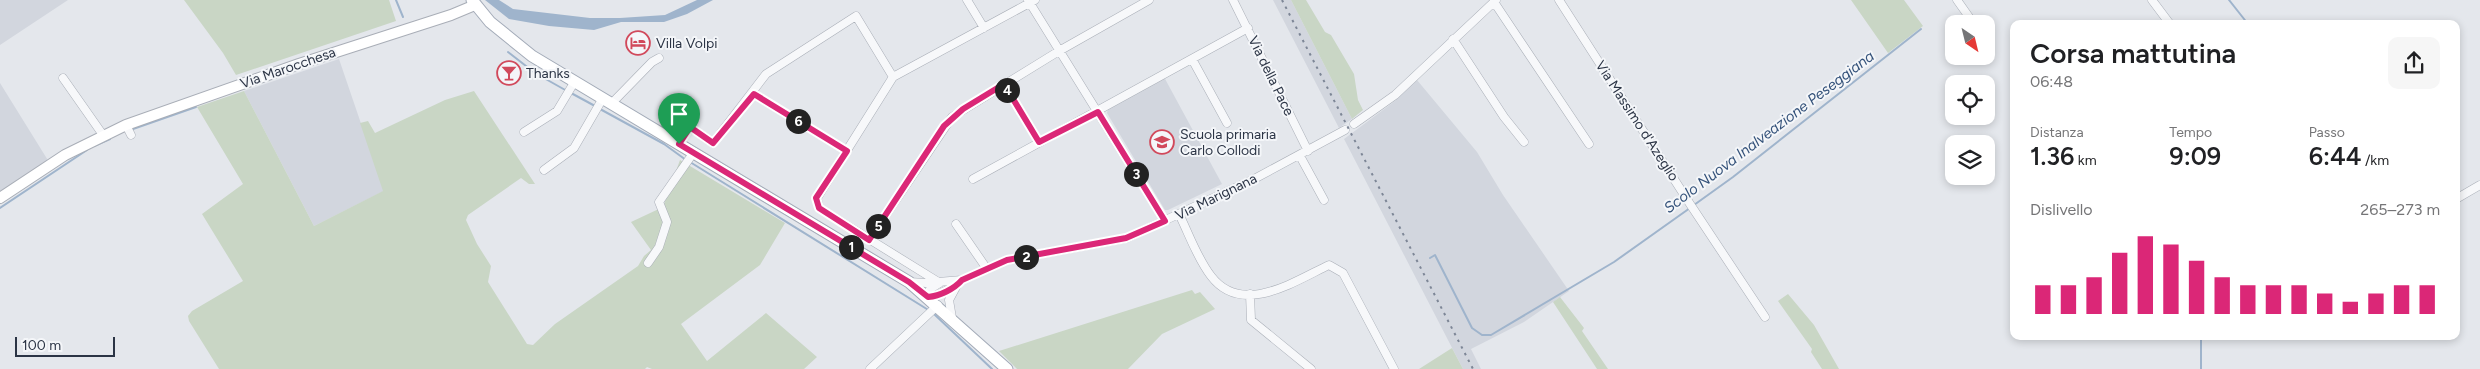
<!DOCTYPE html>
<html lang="it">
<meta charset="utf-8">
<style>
:root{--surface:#fff;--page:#f6f6f6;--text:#202124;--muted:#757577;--accent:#db2777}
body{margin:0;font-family:Figtree,sans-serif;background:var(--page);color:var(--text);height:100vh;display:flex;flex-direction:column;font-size:19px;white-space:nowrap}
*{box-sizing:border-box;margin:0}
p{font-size:16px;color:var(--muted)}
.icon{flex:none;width:28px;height:28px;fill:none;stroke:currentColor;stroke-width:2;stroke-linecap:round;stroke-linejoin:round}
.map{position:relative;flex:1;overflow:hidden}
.side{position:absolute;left:2010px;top:20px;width:450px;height:320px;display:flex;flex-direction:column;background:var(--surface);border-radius:10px;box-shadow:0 2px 8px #0003}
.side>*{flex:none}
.needle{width:32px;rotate:145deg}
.buttons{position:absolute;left:1945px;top:15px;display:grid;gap:10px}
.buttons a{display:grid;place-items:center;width:50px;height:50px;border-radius:10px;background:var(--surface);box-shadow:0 2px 8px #0003;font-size:25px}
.scale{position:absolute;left:15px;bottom:12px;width:100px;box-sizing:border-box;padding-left:5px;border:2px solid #2b3445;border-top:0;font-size:14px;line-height:18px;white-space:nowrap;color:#2b3445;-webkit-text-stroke:4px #f4f6f9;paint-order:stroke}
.pin{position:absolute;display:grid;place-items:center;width:42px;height:42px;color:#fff;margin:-51px -21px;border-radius:50% 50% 50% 0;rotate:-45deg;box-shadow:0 0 5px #0007}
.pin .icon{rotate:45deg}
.km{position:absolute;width:25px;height:25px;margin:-12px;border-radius:50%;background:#222;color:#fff;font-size:14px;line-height:25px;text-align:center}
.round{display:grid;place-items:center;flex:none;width:52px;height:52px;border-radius:10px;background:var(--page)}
.headline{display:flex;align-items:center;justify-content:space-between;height:85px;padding:0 20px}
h1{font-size:28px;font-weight:600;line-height:38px}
.metrics{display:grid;grid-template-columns:repeat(3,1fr);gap:8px;height:85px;padding:5px 20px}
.metrics div{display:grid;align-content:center}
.metrics b{font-size:25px;font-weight:600}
.metrics small{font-size:14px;font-weight:400}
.metrics p{font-size:14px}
.chart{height:140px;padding:10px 20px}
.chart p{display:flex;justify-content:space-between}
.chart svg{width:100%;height:90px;margin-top:5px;stroke:var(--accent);stroke-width:6}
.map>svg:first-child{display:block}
.built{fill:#d2d6de}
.green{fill:#c9d6c5}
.water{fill:#9fb4cc}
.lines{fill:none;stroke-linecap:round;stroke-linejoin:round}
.stream{stroke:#9fb4cc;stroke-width:2}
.street-casing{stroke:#a9aeb7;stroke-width:9}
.secondary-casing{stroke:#a9aeb7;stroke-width:12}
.primary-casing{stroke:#a3abb8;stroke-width:13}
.street{stroke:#f7f8fa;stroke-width:8}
.secondary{stroke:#fff;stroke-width:10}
.primary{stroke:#fff;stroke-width:11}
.rail{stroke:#7d8696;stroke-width:2;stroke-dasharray:2.5 5;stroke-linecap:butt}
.route-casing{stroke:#fff;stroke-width:10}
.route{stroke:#db2777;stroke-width:6}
.labels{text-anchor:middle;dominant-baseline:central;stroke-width:4;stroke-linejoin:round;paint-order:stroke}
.poi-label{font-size:14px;fill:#2b3445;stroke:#f4f6f9;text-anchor:start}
.street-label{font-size:14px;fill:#2b3445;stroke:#f4f6f9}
.water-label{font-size:15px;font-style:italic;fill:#34527a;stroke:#f4f6f9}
</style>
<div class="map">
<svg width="2480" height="369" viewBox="0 0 2480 369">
<rect width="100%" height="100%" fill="#e4e7ec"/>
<path class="built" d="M0,0H68L0,45Z
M1273,0H1291L1352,119L1339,128Z
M339,59L384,191L314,226L244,91Z
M1164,77L1222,184L1168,210H1165L1107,113L1108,109Z
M1417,80L1477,152L1503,195L1569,291L1524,322L1471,349L1481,369H1463L1344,139L1395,101Z
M0,83L49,162L0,194Z"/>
<path class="green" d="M184,0H389L396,21L236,75L223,53Z
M1291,0H1306L1325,32L1331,35L1354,74L1358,100L1363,110L1352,119Z
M1851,0H1904L1923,26L1888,53Z
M244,91L314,226L383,191L360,123L368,121L375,133L445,100L474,91L535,184H529L521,178L468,215L466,220L477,244L491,266L488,282L527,344L533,345L555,324L638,266L644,256L651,250L631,222L663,207L680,160L785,223L760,265L681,324L707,361L766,313L817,357L804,369H652L647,367L645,369H219L189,321L188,316L192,311L243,281L202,214L243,184L197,107Z
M1192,290L1195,294L1200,292L1215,309L1162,334L1128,369H1017L999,351Z
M1788,294L1814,325L1839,369H1822L1811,352L1812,349L1778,301Z
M1560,297L1584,328L1582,331L1608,369H1597L1553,302Z
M1452,348L1463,369H1419Z"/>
<path class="water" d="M485,0H499L513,9L590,18H620L665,15L697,0H713L687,14L664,22H621L594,30L549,26L509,19Z"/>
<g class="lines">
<path class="stream" d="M396,0L403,17
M2229,0L2248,24
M508,52L535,73L567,91
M571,93L595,106
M600,109L664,144L686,160
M133,129L196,107
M94,146L110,139
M690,162L930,311
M1694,205L1733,177L1921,29
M0,208L87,150
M1430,258L1435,255L1472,328L1482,335H1491L1614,262L1690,208
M934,314L992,369
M2201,336V369"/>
<g class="street-casing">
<path id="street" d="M967,0L984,28
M1028,0L1165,221
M1233,0L1308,151
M1559,0L1690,204L1765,317
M1957,0L1974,24
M2152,0L2170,24
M1494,2L1589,144
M1453,39L1504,117L1524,142
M1192,59L1227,123
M63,78L103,135
M1004,84L1039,142
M754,94L847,151
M612,103L652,62L659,58
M1354,124L1395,95L1496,0
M126,125L131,135
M524,132L557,111L575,81
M679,144L690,127L713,143L766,74L856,16L893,77
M1300,156L1324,200
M544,170L574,148L603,98
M973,179L1248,28
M2456,199L2480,185
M1179,214C1189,234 1197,258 1211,276C1242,317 1295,281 1329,265L1343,273L1394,369
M956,224L987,269
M869,240L952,117L1059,51L1149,0
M648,263L659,247L667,222L659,202L694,152
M909,282L926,283L962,280L1007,260L1127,238L1256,178L1345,130
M940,283L819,208L817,198L893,77L1035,0
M938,284L930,289L928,297L936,296L957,285
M1250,294L1251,320L1311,369
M952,318L949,300L956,287
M870,369L938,305"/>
</g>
<g class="secondary-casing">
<path id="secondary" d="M0,198L65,155L126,125L299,64L451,15L475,5"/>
</g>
<g class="primary-casing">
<path id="primary" d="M472,0L490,22L532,56L909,282L1007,369"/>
</g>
<use href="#street" class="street"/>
<use href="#secondary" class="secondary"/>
<use href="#primary" class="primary"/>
<path class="rail" d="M1282,0L1473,369"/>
</g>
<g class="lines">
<g class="route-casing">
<path id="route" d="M1004,84L1039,142L1098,112L1165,221L1126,238L1007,260L962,280C954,289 940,296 928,297L909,282L679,144L690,127L713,143L754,94L847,151L816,198L819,208L869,240L944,126L963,109Z"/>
</g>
<use href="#route" class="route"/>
</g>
<defs>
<g id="hotel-ring" transform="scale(1.25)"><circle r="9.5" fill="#f4f6f9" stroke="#d1495b" stroke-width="1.5"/><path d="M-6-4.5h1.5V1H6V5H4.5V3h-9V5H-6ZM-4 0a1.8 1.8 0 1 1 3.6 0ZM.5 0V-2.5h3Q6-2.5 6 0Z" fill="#d1495b"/></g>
<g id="bar-ring" transform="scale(1.25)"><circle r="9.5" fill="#f4f6f9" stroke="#d1495b" stroke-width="1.5"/><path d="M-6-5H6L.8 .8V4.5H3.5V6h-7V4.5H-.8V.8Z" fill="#d1495b"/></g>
<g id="school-ring" transform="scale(1.25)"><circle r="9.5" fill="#f4f6f9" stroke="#d1495b" stroke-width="1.5"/><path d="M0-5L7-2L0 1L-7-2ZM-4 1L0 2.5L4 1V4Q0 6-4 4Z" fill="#d1495b"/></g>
</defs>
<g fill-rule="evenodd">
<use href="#hotel-ring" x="638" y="43"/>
<use href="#bar-ring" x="509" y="73"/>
<use href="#school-ring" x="1162" y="142"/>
</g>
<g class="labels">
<g class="poi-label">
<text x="656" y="43">Villa Volpi</text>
<text x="526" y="73">Thanks</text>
<text x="1180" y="134">Scuola primaria<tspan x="1180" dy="16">Carlo Collodi</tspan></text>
</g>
<g class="street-label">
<text transform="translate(288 68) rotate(-19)">Via Marocchesa</text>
<text transform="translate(1271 76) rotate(64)">Via della Pace</text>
<text transform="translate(1637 121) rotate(57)">Via Massimo d'Azeglio</text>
<text transform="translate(1216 197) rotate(-26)">Via Marignana</text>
</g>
<g class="water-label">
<text transform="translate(1769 132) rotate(-37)">Scolo Nuova Inalveazione Peseggiana</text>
</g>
</g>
</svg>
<div class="buttons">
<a><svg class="needle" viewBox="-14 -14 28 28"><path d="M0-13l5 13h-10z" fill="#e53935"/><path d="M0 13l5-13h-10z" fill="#757577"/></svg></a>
<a><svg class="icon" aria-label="locate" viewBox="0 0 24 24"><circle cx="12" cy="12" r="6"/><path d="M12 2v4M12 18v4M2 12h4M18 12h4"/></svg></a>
<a><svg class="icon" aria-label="layers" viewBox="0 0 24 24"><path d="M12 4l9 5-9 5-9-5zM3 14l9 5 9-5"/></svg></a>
</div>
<div class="scale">100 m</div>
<div class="pin" style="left:679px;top:144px;background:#1e9e55"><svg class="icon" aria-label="arrive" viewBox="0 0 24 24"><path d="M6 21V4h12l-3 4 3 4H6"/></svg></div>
<b class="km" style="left:851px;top:247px">1</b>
<b class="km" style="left:1026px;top:257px">2</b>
<b class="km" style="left:1136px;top:174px">3</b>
<b class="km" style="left:1007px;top:90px">4</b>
<b class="km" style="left:878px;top:226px">5</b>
<b class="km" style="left:798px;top:121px">6</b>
<section class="side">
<div class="headline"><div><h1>Corsa mattutina</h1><p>06:48</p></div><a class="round"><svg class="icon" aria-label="share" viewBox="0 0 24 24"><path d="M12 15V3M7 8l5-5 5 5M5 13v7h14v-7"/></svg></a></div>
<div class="metrics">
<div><p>Distanza</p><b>1.36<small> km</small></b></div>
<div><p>Tempo</p><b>9:09</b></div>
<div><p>Passo</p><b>6:44<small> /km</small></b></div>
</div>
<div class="chart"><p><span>Dislivello</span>265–273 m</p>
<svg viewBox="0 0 160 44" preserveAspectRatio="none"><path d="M5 44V30M15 44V30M25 44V26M35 44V14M45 44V6M55 44V10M65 44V18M75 44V26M85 44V30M95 44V30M105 44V30M115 44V34M125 44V38M135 44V34M145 44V30M155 44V30"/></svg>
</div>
</section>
</div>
